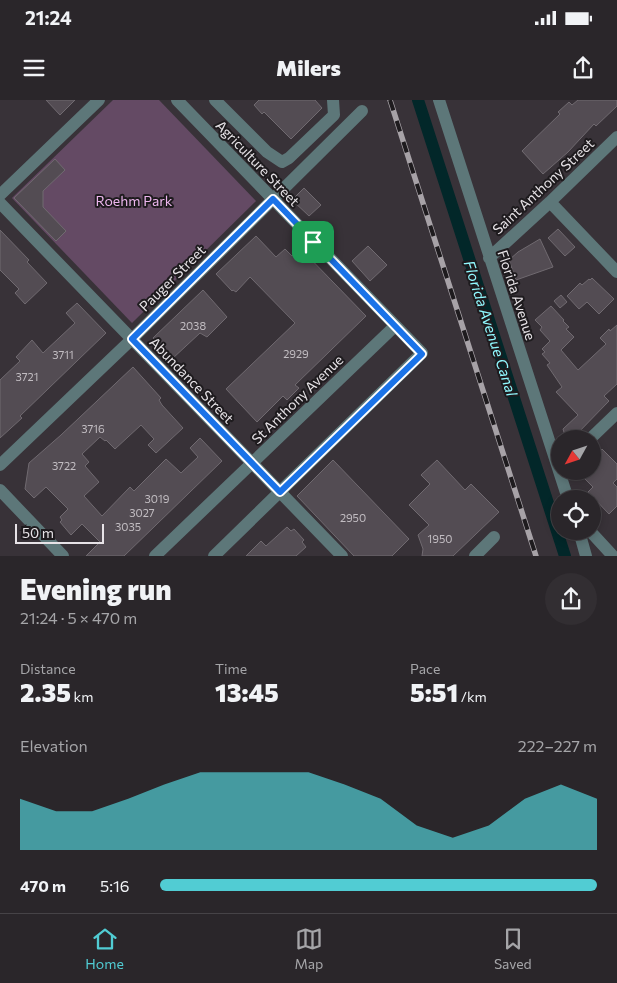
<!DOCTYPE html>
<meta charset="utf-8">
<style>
:root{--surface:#2a262a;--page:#322e32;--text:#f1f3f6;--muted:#a5a5a8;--line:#464347;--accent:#51ccd3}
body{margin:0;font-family:Commissioner,sans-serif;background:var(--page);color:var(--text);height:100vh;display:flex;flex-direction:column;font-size:19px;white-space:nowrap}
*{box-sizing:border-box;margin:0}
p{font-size:16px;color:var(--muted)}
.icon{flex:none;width:28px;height:28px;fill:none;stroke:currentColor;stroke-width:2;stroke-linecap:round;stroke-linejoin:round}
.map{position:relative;height:456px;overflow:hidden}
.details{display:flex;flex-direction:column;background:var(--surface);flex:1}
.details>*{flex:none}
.needle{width:32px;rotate:230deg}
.tools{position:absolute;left:551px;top:330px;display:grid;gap:10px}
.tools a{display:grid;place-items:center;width:50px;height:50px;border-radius:50%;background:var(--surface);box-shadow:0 2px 8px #0003,0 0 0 1px var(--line);font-size:25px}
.scale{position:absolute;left:15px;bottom:12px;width:89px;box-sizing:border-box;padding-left:5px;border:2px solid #e7e3e7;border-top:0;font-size:14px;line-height:18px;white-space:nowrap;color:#e7e3e7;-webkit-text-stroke:4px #1e1b1e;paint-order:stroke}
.pin{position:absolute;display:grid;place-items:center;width:42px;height:42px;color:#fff;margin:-21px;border-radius:10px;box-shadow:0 2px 8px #0006}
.round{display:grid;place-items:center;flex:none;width:52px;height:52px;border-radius:26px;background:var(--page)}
.head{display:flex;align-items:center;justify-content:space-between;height:85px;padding:0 20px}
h1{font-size:28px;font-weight:800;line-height:38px}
.stats{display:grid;grid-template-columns:repeat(3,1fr);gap:8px;height:85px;padding:5px 20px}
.stats div{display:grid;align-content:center}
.stats b{font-size:25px;font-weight:800}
.stats small{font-size:14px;font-weight:400}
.stats p{font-size:14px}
.chart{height:140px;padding:10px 20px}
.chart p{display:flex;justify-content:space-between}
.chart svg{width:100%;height:90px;margin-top:5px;fill:var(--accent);opacity:.7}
ul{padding:0 20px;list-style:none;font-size:16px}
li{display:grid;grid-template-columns:80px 60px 1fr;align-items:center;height:38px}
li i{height:12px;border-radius:6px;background:var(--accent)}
.status{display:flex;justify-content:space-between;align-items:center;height:35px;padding:0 25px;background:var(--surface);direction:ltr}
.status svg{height:14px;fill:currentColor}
header{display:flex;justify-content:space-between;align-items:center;height:65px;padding:0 20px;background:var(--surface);font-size:22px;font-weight:800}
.dock{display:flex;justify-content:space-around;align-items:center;height:70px;border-top:1px solid var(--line);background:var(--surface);font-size:14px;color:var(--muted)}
.dock a{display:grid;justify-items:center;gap:2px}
.dock .current{color:var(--accent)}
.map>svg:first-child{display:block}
.green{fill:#644a64}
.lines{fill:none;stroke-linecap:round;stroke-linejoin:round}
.canal{stroke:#022729;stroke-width:12}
.building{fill:#534c53;stroke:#706a70}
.minor{stroke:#5d7779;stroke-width:12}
.rail-casing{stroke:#a7a2a7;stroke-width:5.5}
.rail{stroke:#1e1b1e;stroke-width:4;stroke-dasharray:11;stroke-linecap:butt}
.route-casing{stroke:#fff;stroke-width:10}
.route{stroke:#1a73e8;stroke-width:6}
.labels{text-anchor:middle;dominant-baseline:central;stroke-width:4;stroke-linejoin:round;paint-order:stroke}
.number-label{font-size:11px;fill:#c2bdc2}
.street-label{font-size:14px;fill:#e7e3e7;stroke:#1e1b1e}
.park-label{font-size:14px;fill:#edb6ee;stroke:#1e1b1e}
.water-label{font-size:15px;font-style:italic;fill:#90f8fe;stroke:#1e1b1e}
</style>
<div class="status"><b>21:24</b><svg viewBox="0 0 49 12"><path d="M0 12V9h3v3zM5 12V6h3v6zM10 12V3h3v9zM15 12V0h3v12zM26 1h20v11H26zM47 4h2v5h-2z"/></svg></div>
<header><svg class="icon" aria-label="menu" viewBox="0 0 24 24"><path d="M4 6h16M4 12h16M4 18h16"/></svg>Milers<svg class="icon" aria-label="share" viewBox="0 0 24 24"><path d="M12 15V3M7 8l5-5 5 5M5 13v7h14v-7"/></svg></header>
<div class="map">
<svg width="617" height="456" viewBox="0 0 617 456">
<rect width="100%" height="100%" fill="#383238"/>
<path class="green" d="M113,0H159L256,101L132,223L12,98Z"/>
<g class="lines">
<path class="canal" d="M418,0L565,456"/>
</g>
<path class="building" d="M46,0H75L60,15Z
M259,0H315L322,8L291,39L264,12L262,14L254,5Z
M578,0H617V6L596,26L594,24L568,52L543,74L522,51L560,14L558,12L569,2L572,5Z
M55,59L65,70L43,91V107L66,131L56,141L14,98Z
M304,88L321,105L309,116L292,100Z
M558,129L575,147L565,156L548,138Z
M0,130L29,160L27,162L47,183L25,204L15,193L19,189L0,170Z
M256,136L276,157L285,149L292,156L300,148L366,216L295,285L299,288L287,300L283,296L257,322L226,289L295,223L250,177L236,192L233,190L232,191L216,174Z
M540,139L553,167L516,180L509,160L518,152Z
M368,146L387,165L370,181L352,161Z
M592,178L614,199L599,214L587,202L579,209L567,196L580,183L582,185L589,179L590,180Z
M203,190L227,217L207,237L200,233L172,259L153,238Z
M561,195L567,202L560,208L554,201Z
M77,203L106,233L20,316L22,318L0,338V280L20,261L16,257L32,240L43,253L75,223L66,213Z
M551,206L564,220L563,221L569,227L566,229L574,237L561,250L578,270L606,244L600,238L609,229L610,231L617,225V284L604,296L609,301L572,339H566L563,329L578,315L556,292L562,287L547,265L550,263L542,254L545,252L542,249L550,241L540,230L542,227L535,220Z
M133,267L161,298L159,300L162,305L183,328L156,353L148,345L154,339L141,325L115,349L106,340L105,341L100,337L82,354L89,362L85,366L99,382L84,396L102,416L130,387L134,391L166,359L181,373L198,357L190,348L200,338L222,361L124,456H86L100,442L82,424L71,435L60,422L62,420L60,417L68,409L46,387L34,398L25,389L29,363L61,335Z
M602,349L617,364V379L613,383L617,387V406L609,414L588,392L593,387L577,371H592V359Z
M333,360L409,439L392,456H354L297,396Z
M437,360L465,390L471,384L499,412L453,456H422L423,449L418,435L429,425L409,405L430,384L421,375Z
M287,427L291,431L294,429L304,440L302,442L306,447L296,456H246L261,441L266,446Z"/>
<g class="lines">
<path class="minor" d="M177,0L422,253L214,456
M215,0L267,52L282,62L289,58L334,15L333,0
M439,0L568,399
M0,95L99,0
M550,102L617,172
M0,103L342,456
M489,158L550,102L617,37
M590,339L617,313
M0,365L132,239L362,11
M0,390L63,456
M579,431L586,456
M590,431L613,456
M155,456L395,226
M475,456L494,437"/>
<g class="rail-casing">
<path id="rail" d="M390,0L536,456"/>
</g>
<use href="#rail" class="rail"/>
</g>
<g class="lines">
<g class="route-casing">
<path id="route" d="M273,99L422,254L280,392L132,239Z"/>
</g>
<use href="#route" class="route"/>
</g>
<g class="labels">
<g class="number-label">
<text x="193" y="225">2038</text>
<text x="296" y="253">2929</text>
<text x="63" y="254">3711</text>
<text x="27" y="276">3721</text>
<text x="93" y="328">3716</text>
<text x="64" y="365">3722</text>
<text x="157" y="398">3019</text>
<text x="142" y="412">3027</text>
<text x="353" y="417">2950</text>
<text x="128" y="426">3035</text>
<text x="440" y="438">1950</text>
</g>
<g class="street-label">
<text transform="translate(258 63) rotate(46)">Agriculture Street</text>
<text transform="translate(543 86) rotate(-43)">Saint Anthony Street</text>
<text transform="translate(172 178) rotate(-45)">Pauger Street</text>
<text transform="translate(517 195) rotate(72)">Florida Avenue</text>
<text transform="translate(192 280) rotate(46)">Abundance Street</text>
<text transform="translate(297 299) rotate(-44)">St Anthony Avenue</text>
</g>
<g class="park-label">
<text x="134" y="100">Roehm Park</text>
</g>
<g class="water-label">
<text transform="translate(491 228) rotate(72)">Florida Avenue Canal</text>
</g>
</g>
</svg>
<div class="tools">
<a><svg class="needle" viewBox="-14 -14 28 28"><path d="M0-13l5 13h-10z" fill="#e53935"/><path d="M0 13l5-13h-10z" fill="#a5a5a8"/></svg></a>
<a><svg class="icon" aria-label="locate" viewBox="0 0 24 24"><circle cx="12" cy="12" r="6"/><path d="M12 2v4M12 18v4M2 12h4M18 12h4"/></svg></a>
</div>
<div class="scale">50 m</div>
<div class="pin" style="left:313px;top:142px;background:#1e9e55"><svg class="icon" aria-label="arrive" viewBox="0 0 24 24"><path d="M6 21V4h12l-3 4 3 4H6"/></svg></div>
</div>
<section class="details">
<div class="head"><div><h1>Evening run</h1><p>21:24 · 5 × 470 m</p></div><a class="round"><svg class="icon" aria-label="share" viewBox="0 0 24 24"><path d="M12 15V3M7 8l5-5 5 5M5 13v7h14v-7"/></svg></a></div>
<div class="stats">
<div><p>Distance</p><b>2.35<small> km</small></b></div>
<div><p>Time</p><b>13:45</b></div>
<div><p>Pace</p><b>5:51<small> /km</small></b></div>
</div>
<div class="chart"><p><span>Elevation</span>222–227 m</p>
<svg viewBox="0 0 160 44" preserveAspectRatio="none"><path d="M0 44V19L10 25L20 25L30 19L40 12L50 6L60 6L70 6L80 6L90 12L100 19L110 32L120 38L130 32L140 19L150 12L160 19V44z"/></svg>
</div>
<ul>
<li><b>470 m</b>5:16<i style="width:100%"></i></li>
</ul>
</section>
<nav class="dock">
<a class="current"><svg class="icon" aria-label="home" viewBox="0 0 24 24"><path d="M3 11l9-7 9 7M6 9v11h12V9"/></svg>Home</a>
<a><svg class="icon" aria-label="map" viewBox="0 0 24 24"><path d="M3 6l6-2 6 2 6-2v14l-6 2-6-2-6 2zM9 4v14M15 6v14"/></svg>Map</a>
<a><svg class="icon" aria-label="saved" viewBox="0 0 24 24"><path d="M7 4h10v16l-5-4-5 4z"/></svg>Saved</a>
</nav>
